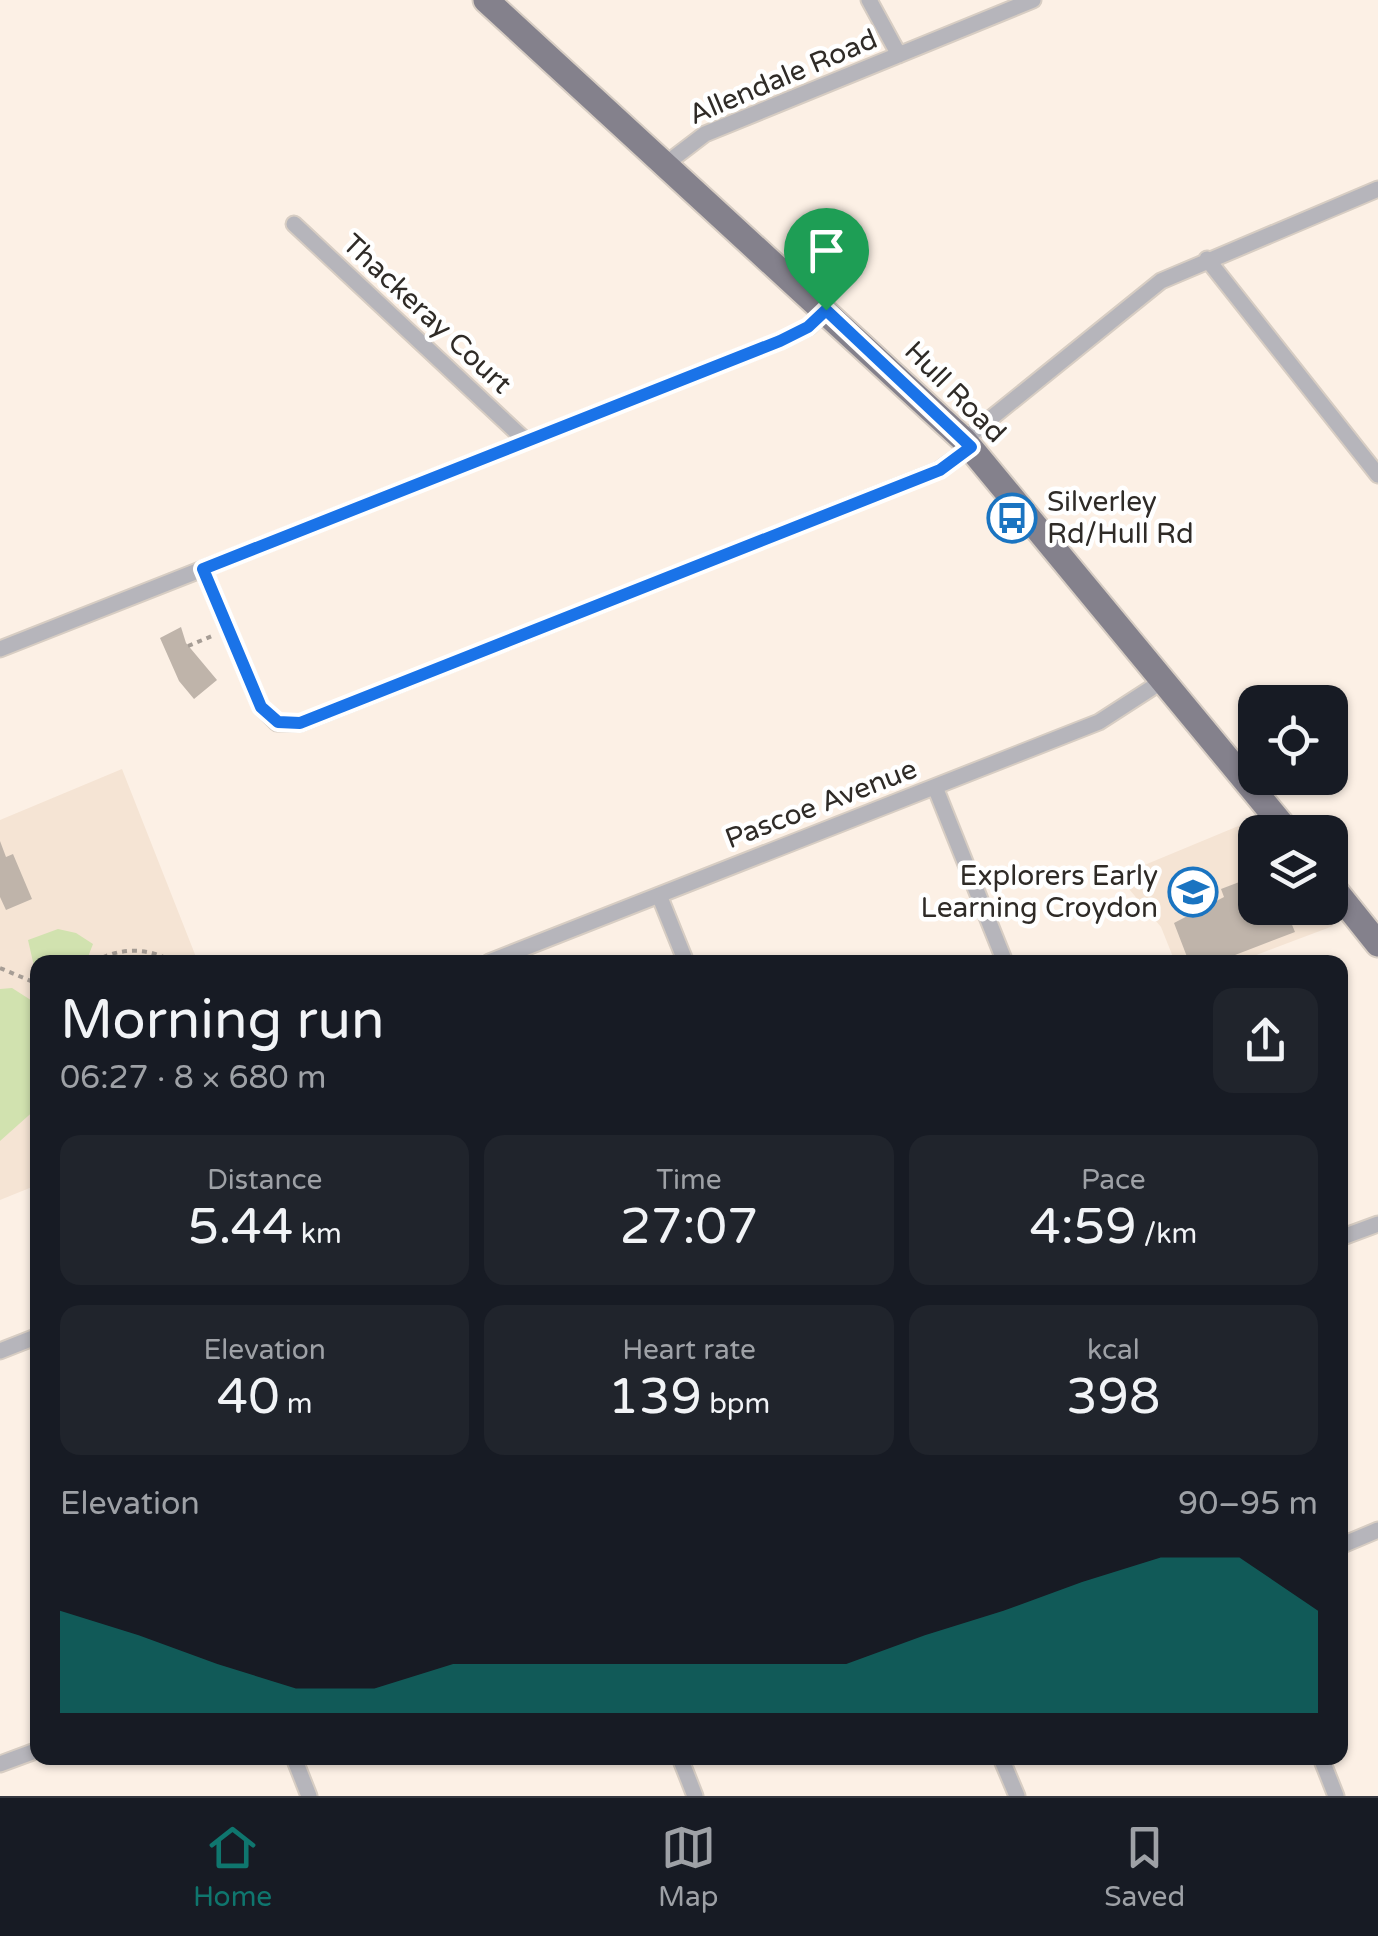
<!DOCTYPE html>
<meta charset="utf-8">
<style>
:root{--surface:#171b24;--page:#20242c;--text:#f1f3f6;--muted:#9ea1a6;--line:#363941;--accent:#0f766e}
body{margin:0;font-family:"Varela Round",sans-serif;background:var(--page);color:var(--text);height:100vh;display:flex;flex-direction:column;font-size:38px;white-space:nowrap}
*{box-sizing:border-box;margin:0}
p{font-size:32px;color:var(--muted)}
.icon{flex:none;width:55px;height:55px;fill:none;stroke:currentColor;stroke-width:2;stroke-linecap:round;stroke-linejoin:round}
.map{position:relative;flex:1;overflow:hidden}
.panel{position:absolute;left:30px;top:955px;width:1318px;height:810px;display:flex;flex-direction:column;background:var(--surface);border-radius:20px;box-shadow:0 2px 8px #0004}
.panel>*{flex:none}
.buttons{position:absolute;left:1238px;top:685px;display:grid;gap:20px}
.buttons a{display:grid;place-items:center;width:110px;height:110px;border-radius:20px;background:var(--surface);box-shadow:0 2px 8px #0004;font-size:50px}
.pin{position:absolute;display:grid;place-items:center;width:85px;height:85px;color:#fff;margin:-102px -42px;border-radius:50% 50% 50% 0;rotate:-45deg;box-shadow:0 0 10px #0007}
.pin .icon{rotate:45deg}
.round{display:grid;place-items:center;flex:none;width:105px;height:105px;border-radius:20px;background:var(--page)}
.headline{display:flex;align-items:center;justify-content:space-between;height:170px;padding:0 30px}
h1{font-size:55px;font-weight:600;line-height:75px}
.figures{display:grid;grid-template-columns:repeat(3,1fr);gap:15px;height:170px;padding:10px 30px}
.figures div{display:grid;align-content:center;border-radius:20px;background:var(--page);text-align:center}
.figures b{font-size:50px;font-weight:600}
.figures small{font-size:28px;font-weight:400}
.figures p{font-size:28px}
.chart{height:280px;padding:20px 30px}
.chart p{display:flex;justify-content:space-between}
.chart svg{width:100%;height:180px;margin-top:10px;fill:var(--accent);opacity:.7}
.menu{display:flex;justify-content:space-around;align-items:center;height:140px;border-top:2px solid var(--line);background:var(--surface);font-size:28px;color:var(--muted)}
.menu a{display:grid;justify-items:center;gap:5px}
.menu .active{color:var(--accent)}
.map>svg:first-child{display:block}
.built{fill:#f5e4d4}
.green{fill:#d1e2af}
.building{fill:#bfb4aa}
.lines{fill:none;stroke-linecap:round;stroke-linejoin:round}
.street-casing{stroke:#d7cdc3;stroke-width:19}
.primary-casing{stroke:#d7cdc3;stroke-width:29}
.path{stroke:#a69d95;stroke-width:4;stroke-dasharray:5 5;stroke-linecap:butt}
.street{stroke:#b6b5bb;stroke-width:15}
.primary{stroke:#84818c;stroke-width:25}
.route-casing{stroke:#fff;stroke-width:20}
.route{stroke:#1a73e8;stroke-width:12}
.labels{text-anchor:middle;dominant-baseline:central;stroke-width:9;stroke-linejoin:round;paint-order:stroke}
.street-label{font-size:28px;fill:#2f2b27;stroke:#fff}
.poi-label{font-size:28px;fill:#2f2b27;stroke:#fff;text-anchor:start}
</style>
<div class="map">
<svg width="1378" height="1796" viewBox="0 0 1378 1796">
<rect width="100%" height="100%" fill="#fcf0e5"/>
<path class="built" d="M122,769L198,962H38L37,1185L0,1200V820Z
M1248,822L1257,832L1255,908H1318L1333,926L1238,962H1175L1161,927L1118,876Z"/>
<path class="green" d="M58,929L76,933L93,944L86,962H38L36,975L28,940Z
M12,988L37,1004V1108L0,1141V989Z"/>
<path class="building" d="M181,627L186,643L217,680L194,699L179,681L160,638Z
M0,841L6,857L13,854L32,899L6,910L0,897Z
M1255,876V908H1285L1295,932L1217,962H1189L1174,923L1224,897L1221,889Z"/>
<g class="lines">
<g class="street-casing">
<path id="street" d="M869,0L899,55
M667,163L705,134L1033,0
M294,224L526,441
M1207,259L1378,475
M964,440L1161,281L1378,189
M203,569L261,707L277,723H301L939,470L971,447
M0,649L780,341L809,327L826,310
M935,787L1005,962
M659,895L686,962
M489,962L1099,722L1164,680
M1340,1238L1378,1224
M0,1351L38,1336
M1340,1546L1378,1530
M294,1758L309,1796
M680,1758L695,1796
M1001,1758L1017,1796
M1321,1758L1336,1796
M0,1764L38,1750"/>
</g>
<g class="primary-casing">
<path id="primary" d="M486,0L964,440L1288,832
M1330,884L1378,944"/>
</g>
<path class="path" d="M188,646L212,636
M94,962C119,947 149,947 173,962
M0,968L38,984"/>
<use href="#street" class="street"/>
<use href="#primary" class="primary"/>
</g>
<g class="lines">
<g class="route-casing">
<path id="route" d="M826,310L971,447L940,470L300,723L278,722L261,707L203,569L780,341L808,327Z"/>
</g>
<use href="#route" class="route"/>
</g>
<defs>
<g id="bus-ring" transform="scale(2.5)"><circle r="9.5" fill="#fff" stroke="#1a74c1" stroke-width="1.5"/><path d="M-5-6H5V4H4V6H2V4H-2V6H-4V4H-5ZM-3.5-4V0h7V-4ZM-3.5 1.2v1.5H-2V1.2ZM2 1.2v1.5H3.5V1.2Z" fill="#1a74c1"/></g>
<g id="school-ring" transform="scale(2.5)"><circle r="9.5" fill="#fff" stroke="#1a74c1" stroke-width="1.5"/><path d="M0-5L7-2L0 1L-7-2ZM-4 1L0 2.5L4 1V4Q0 6-4 4Z" fill="#1a74c1"/></g>
</defs>
<g fill-rule="evenodd">
<use href="#bus-ring" x="1012" y="518"/>
<use href="#school-ring" x="1193" y="892"/>
</g>
<g class="labels">
<g class="street-label">
<text transform="translate(783 77) rotate(-23)">Allendale Road</text>
<text transform="translate(427 314) rotate(43)">Thackeray Court</text>
<text transform="translate(955 392) rotate(45)">Hull Road</text>
<text transform="translate(821 804) rotate(-21)">Pascoe Avenue</text>
</g>
<g class="poi-label">
<text x="1047" y="502">Silverley<tspan x="1047" dy="32">Rd/Hull Rd</tspan></text>
<text x="1158" y="876" text-anchor="end">Explorers Early<tspan x="1158" dy="32">Learning Croydon</tspan></text>
</g>
</g>
</svg>
<div class="buttons">
<a><svg class="icon" aria-label="locate" viewBox="0 0 24 24"><circle cx="12" cy="12" r="6"/><path d="M12 2v4M12 18v4M2 12h4M18 12h4"/></svg></a>
<a><svg class="icon" aria-label="layers" viewBox="0 0 24 24"><path d="M12 4l9 5-9 5-9-5zM3 14l9 5 9-5"/></svg></a>
</div>
<div class="pin" style="left:826px;top:310px;background:#1e9e55"><svg class="icon" aria-label="arrive" viewBox="0 0 24 24"><path d="M6 21V4h12l-3 4 3 4H6"/></svg></div>
<section class="panel">
<div class="headline"><div><h1>Morning run</h1><p>06:27 · 8 × 680 m</p></div><a class="round"><svg class="icon" aria-label="share" viewBox="0 0 24 24"><path d="M12 15V3M7 8l5-5 5 5M5 13v7h14v-7"/></svg></a></div>
<div class="figures">
<div><p>Distance</p><b>5.44<small> km</small></b></div>
<div><p>Time</p><b>27:07</b></div>
<div><p>Pace</p><b>4:59<small> /km</small></b></div>
</div>
<div class="figures">
<div><p>Elevation</p><b>40<small> m</small></b></div>
<div><p>Heart rate</p><b>139<small> bpm</small></b></div>
<div><p>kcal</p><b>398</b></div>
</div>
<div class="chart"><p><span>Elevation</span>90–95 m</p>
<svg viewBox="0 0 160 44" preserveAspectRatio="none"><path d="M0 44V19L10 25L20 32L30 38L40 38L50 32L60 32L70 32L80 32L90 32L100 32L110 25L120 19L130 12L140 6L150 6L160 19V44z"/></svg>
</div>
</section>
</div>
<nav class="menu">
<a class="active"><svg class="icon" aria-label="home" viewBox="0 0 24 24"><path d="M3 11l9-7 9 7M6 9v11h12V9"/></svg>Home</a>
<a><svg class="icon" aria-label="map" viewBox="0 0 24 24"><path d="M3 6l6-2 6 2 6-2v14l-6 2-6-2-6 2zM9 4v14M15 6v14"/></svg>Map</a>
<a><svg class="icon" aria-label="saved" viewBox="0 0 24 24"><path d="M7 4h10v16l-5-4-5 4z"/></svg>Saved</a>
</nav>
